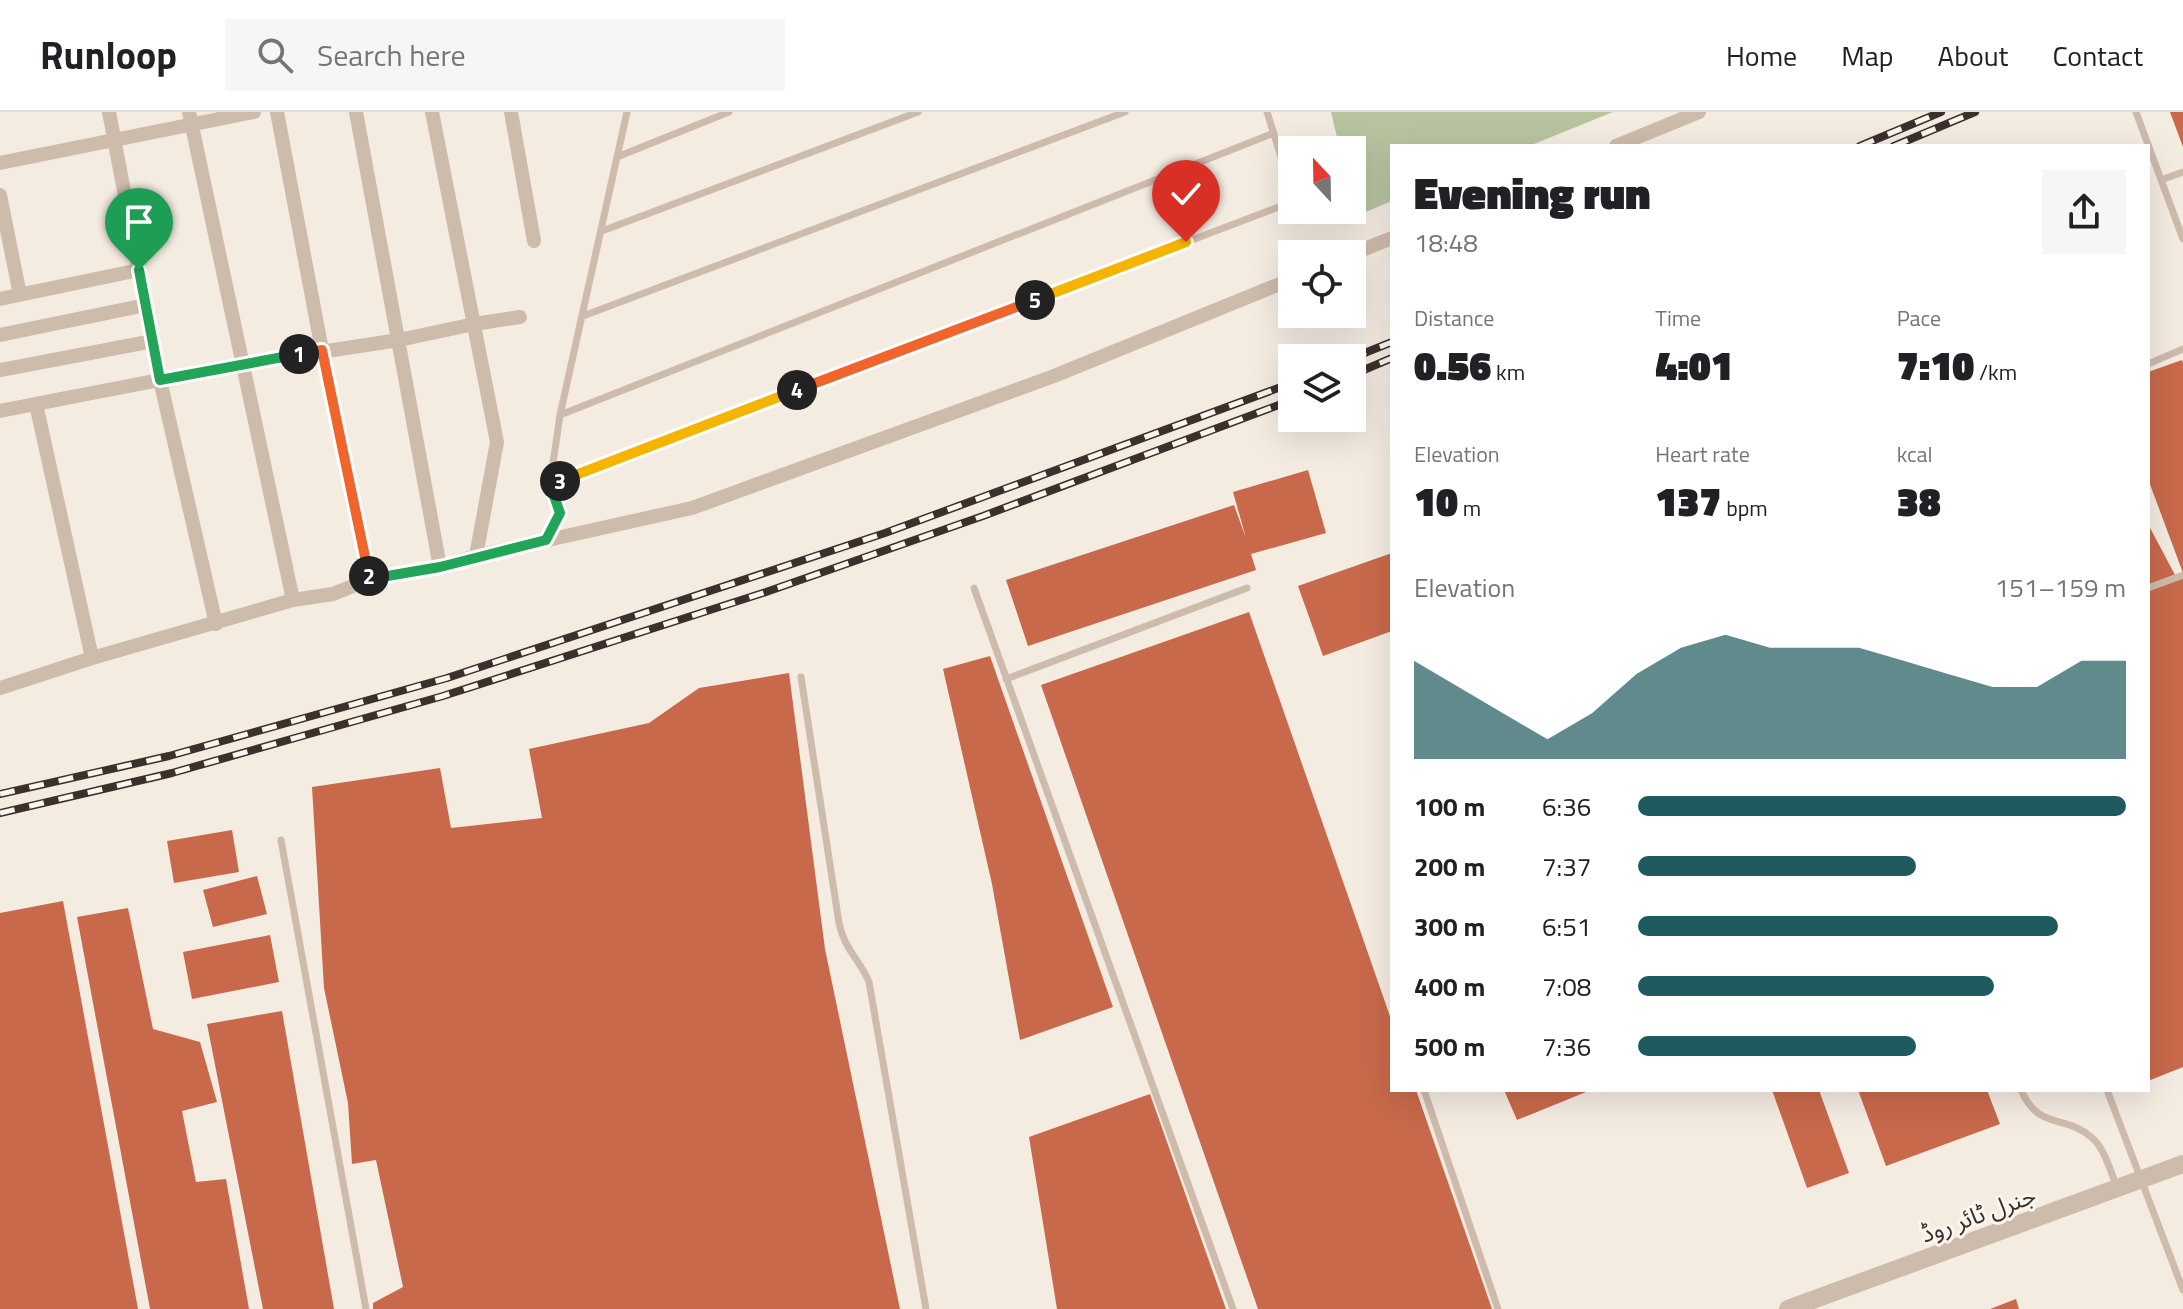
<!DOCTYPE html>
<meta charset="utf-8">
<style>
:root{--surface:#fff;--page:#f6f6f6;--text:#202124;--muted:#757577;--line:#e0e0e0;--accent:#1f5a5e}
body{margin:0;font-family:"Titillium Web","Noto Sans Arabic",sans-serif;background:var(--page);color:var(--text);height:100vh;display:flex;flex-direction:column;font-size:30px;white-space:nowrap}
*{box-sizing:border-box;margin:0}
p{font-size:26px;color:var(--muted)}
.icon{flex:none;width:44px;height:44px;fill:none;stroke:currentColor;stroke-width:2;stroke-linecap:round;stroke-linejoin:round}
.map{position:relative;flex:1;overflow:hidden}
.details{position:absolute;left:1390px;top:32px;width:760px;height:948px;display:flex;flex-direction:column;background:var(--surface);border-radius:0px;box-shadow:0 8px 32px #0002}
.details>*{flex:none}
.needle{width:52px;rotate:338deg}
.fabs{position:absolute;left:1278px;top:24px;display:grid;gap:16px}
.fabs a{display:grid;place-items:center;width:88px;height:88px;border-radius:0px;background:var(--surface);box-shadow:0 8px 32px #0002;font-size:40px}
.pin{position:absolute;display:grid;place-items:center;width:68px;height:68px;color:#fff;margin:-82px -34px;border-radius:50% 50% 50% 0;rotate:-45deg;box-shadow:0 0 8px #0007}
.pin .icon{rotate:45deg}
.km{position:absolute;width:40px;height:40px;margin:-20px;border-radius:50%;background:#222;color:#fff;font-size:22px;line-height:40px;text-align:center}
.round{display:grid;place-items:center;flex:none;width:84px;height:84px;border-radius:0px;background:var(--page)}
.headline{display:flex;align-items:center;justify-content:space-between;height:136px;padding:0 24px}
h1{font-size:44px;font-weight:800;line-height:60px}
.figures{display:grid;grid-template-columns:repeat(3,1fr);gap:12px;height:136px;padding:8px 24px}
.figures div{display:grid;align-content:center}
.figures b{font-size:40px;font-weight:800}
.figures small{font-size:22px;font-weight:400}
.figures p{font-size:22px}
.chart{height:224px;padding:16px 24px}
.chart p{display:flex;justify-content:space-between}
.chart svg{width:100%;height:144px;margin-top:8px;fill:var(--accent);opacity:.7}
ul{padding:0 24px;list-style:none;font-size:26px}
li{display:grid;grid-template-columns:128px 96px 1fr;align-items:center;height:60px}
li i{height:20px;border-radius:10px;background:var(--accent)}
header{display:flex;align-items:center;gap:48px;box-sizing:border-box;height:112px;padding:0 40px;background:var(--surface);border-bottom:2px solid var(--line)}
header strong{font-size:38px}
nav{display:flex;gap:44px;margin-inline-start:auto;font-size:28px}
.search{width:560px;height:72px;background:var(--page);display:flex;align-items:center;gap:20px;box-sizing:border-box;padding:0 28px;border-radius:0px;color:var(--muted);font-size:30px}
.map>svg:first-child{display:block}
.green{fill:#b8c4a0}
.building{fill:#c8694b}
.lines{fill:none;stroke-linecap:round;stroke-linejoin:round}
.service{stroke:#cdbbac;stroke-width:7}
.minor{stroke:#cdbbac;stroke-width:14}
.tertiary{stroke:#cdbbac;stroke-width:18}
.rail-casing{stroke:#3b302b;stroke-width:8}
.rail{stroke:#fbf5ee;stroke-width:5;stroke-dasharray:15;stroke-linecap:butt}
.split-1-casing{stroke:#fff;stroke-width:16}
.split-2-casing{stroke:#fff;stroke-width:16}
.split-3-casing{stroke:#fff;stroke-width:16}
.split-4-casing{stroke:#fff;stroke-width:16}
.split-5-casing{stroke:#fff;stroke-width:16}
.split-6-casing{stroke:#fff;stroke-width:16}
.split-1{stroke:#22a559;stroke-width:10}
.split-2{stroke:#f0652b;stroke-width:10}
.split-3{stroke:#22a559;stroke-width:10}
.split-4{stroke:#f5b400;stroke-width:10}
.split-5{stroke:#f0652b;stroke-width:10}
.split-6{stroke:#f5b400;stroke-width:10}
.labels{text-anchor:middle;dominant-baseline:central;stroke-width:6;stroke-linejoin:round;paint-order:stroke}
.street-label{font-size:24px;fill:#3b302b;stroke:#fbf5ee}
</style>
<header>
<strong>Runloop</strong>
<div class="search"><svg class="icon" aria-label="search" viewBox="0 0 24 24"><circle cx="10" cy="10" r="6"/><path d="M15 15l6 6"/></svg>Search here</div>
<nav><a>Home</a><a>Map</a><a>About</a><a>Contact</a></nav>
</header>
<div class="map">
<svg width="2183" height="1197" viewBox="0 0 2183 1197">
<rect width="100%" height="100%" fill="#f4ebe1"/>
<path class="green" d="M1331,0H1613L1529,34H1392V89L1356,104L1352,89V38H1340Z"/>
<path class="building" d="M2170,0H2183V35Z
M2182,248L2183,251V461L2148,367V260Z
M1308,358L1326,421L1251,442L1256,458L1028,534L1006,468L1234,393L1246,426L1233,380Z
M2148,412L2175,463L2148,473Z
M1392,441V519L1323,544L1298,474Z
M2183,466V955L2148,969V479Z
M1249,500L1392,910V978H1416L1492,1197H1258L1041,573Z
M990,544L1113,895L1020,928L992,772L943,557Z
M789,561L825,837L900,1197H373V1191L403,1175L376,1048L352,1052L348,991L324,876L312,675L440,656L451,716L542,706L529,637L649,611L699,576Z
M232,718L239,760L174,771L167,729Z
M257,764L267,802L213,815L203,778Z
M63,789L138,1197H0V801Z
M128,796L153,917L200,930L217,990L182,999L196,1070L226,1067L249,1197H150L77,805Z
M270,823L279,870L192,887L183,840Z
M282,899L334,1197H263L207,912Z
M1504,978H1591L1517,1008Z
M1772,978H1819L1849,1061L1807,1076Z
M1858,978H1987L2000,1012L1886,1054Z
M1150,982L1226,1197H1057L1029,1025Z
M2016,1187L2019,1197H1990Z"/>
<g class="lines">
<path class="service" d="M1267,0L1292,80
M2136,0L2183,127
M617,45L729,0
M2161,68L2183,60
M602,119L918,0
M583,204L1125,0
M2148,252L2183,237
M560,303L1274,21
M550,372L1292,90
M547,426L560,401L550,372L560,303L627,0
M974,476L1233,1197
M2148,476L2183,463
M801,565L839,811C844,837 860,848 869,870L926,1197
M1006,567L1247,476
M281,728L366,1197
M1424,978L1498,1197
M2021,978C2039,1019 2065,1002 2091,1025C2105,1036 2110,1059 2117,1075
M2107,978L2183,1178"/>
<path class="minor" d="M109,0L160,268L216,512
M189,0L293,488
M277,0L322,238L370,467
M356,0L440,455
M432,0L497,330L476,444
M511,0L534,129
M1616,34L1699,0
M0,51L254,0
M0,83L20,183
M1352,142L1392,126
M0,187L139,158
M0,223L146,193
M0,258L153,229
M36,292L92,546
M0,299L242,252L399,228L474,212L520,205
M0,576L92,546L293,488L333,482L370,467L440,455L476,444L692,396L1054,264L1292,167"/>
<path class="tertiary" d="M1788,1197L2183,1052"/>
<g class="rail-casing">
<path id="rail" d="M1860,34L1941,0
M1894,34L1975,0
M1352,246L1392,230
M1352,263L1392,246
M0,682L169,644L447,566L885,421L1292,271
M0,701L172,661L443,584L766,480L983,404L1292,288"/>
</g>
<use href="#rail" class="rail"/>
</g>
<g class="lines">
<g class="split-1-casing">
<path id="split-1" d="M139,158L160,268L299,242"/>
</g>
<g class="split-2-casing">
<path id="split-2" d="M299,242L322,238L369,464"/>
</g>
<g class="split-3-casing">
<path id="split-3" d="M369,464L370,467L440,455L546,428L560,401L550,372L560,369"/>
</g>
<g class="split-4-casing">
<path id="split-4" d="M560,369L797,278"/>
</g>
<g class="split-5-casing">
<path id="split-5" d="M797,278L1035,188"/>
</g>
<g class="split-6-casing">
<path id="split-6" d="M1035,188L1186,130"/>
</g>
<use href="#split-1" class="split-1"/>
<use href="#split-2" class="split-2"/>
<use href="#split-3" class="split-3"/>
<use href="#split-4" class="split-4"/>
<use href="#split-5" class="split-5"/>
<use href="#split-6" class="split-6"/>
</g>
<g class="labels">
<g class="street-label">
<text transform="translate(1978 1102) rotate(-20)">جنرل ٹائر روڈ</text>
</g>
</g>
</svg>
<div class="fabs">
<a><svg class="needle" viewBox="-14 -14 28 28"><path d="M0-13l5 13h-10z" fill="#e53935"/><path d="M0 13l5-13h-10z" fill="#757577"/></svg></a>
<a><svg class="icon" aria-label="locate" viewBox="0 0 24 24"><circle cx="12" cy="12" r="6"/><path d="M12 2v4M12 18v4M2 12h4M18 12h4"/></svg></a>
<a><svg class="icon" aria-label="layers" viewBox="0 0 24 24"><path d="M12 4l9 5-9 5-9-5zM3 14l9 5 9-5"/></svg></a>
</div>
<div class="pin" style="left:139px;top:158px;background:#1e9e55"><svg class="icon" aria-label="arrive" viewBox="0 0 24 24"><path d="M6 21V4h12l-3 4 3 4H6"/></svg></div>
<div class="pin" style="left:1186px;top:130px;background:#d93025"><svg class="icon" aria-label="check" viewBox="0 0 24 24"><path d="M5 12l5 5 9-10"/></svg></div>
<b class="km" style="left:299px;top:242px">1</b>
<b class="km" style="left:369px;top:464px">2</b>
<b class="km" style="left:560px;top:369px">3</b>
<b class="km" style="left:797px;top:278px">4</b>
<b class="km" style="left:1035px;top:188px">5</b>
<section class="details">
<div class="headline"><div><h1>Evening run</h1><p>18:48</p></div><a class="round"><svg class="icon" aria-label="share" viewBox="0 0 24 24"><path d="M12 15V3M7 8l5-5 5 5M5 13v7h14v-7"/></svg></a></div>
<div class="figures">
<div><p>Distance</p><b>0.56<small> km</small></b></div>
<div><p>Time</p><b>4:01</b></div>
<div><p>Pace</p><b>7:10<small> /km</small></b></div>
</div>
<div class="figures">
<div><p>Elevation</p><b>10<small> m</small></b></div>
<div><p>Heart rate</p><b>137<small> bpm</small></b></div>
<div><p>kcal</p><b>38</b></div>
</div>
<div class="chart"><p><span>Elevation</span>151–159 m</p>
<svg viewBox="0 0 160 44" preserveAspectRatio="none"><path d="M0 44V14L10 22L20 30L30 38L40 30L50 18L60 10L70 6L80 10L90 10L100 10L110 14L120 18L130 22L140 22L150 14L160 14V44z"/></svg>
</div>
<ul>
<li><b>100 m</b>6:36<i style="width:100%"></i></li>
<li><b>200 m</b>7:37<i style="width:57%"></i></li>
<li><b>300 m</b>6:51<i style="width:86%"></i></li>
<li><b>400 m</b>7:08<i style="width:73%"></i></li>
<li><b>500 m</b>7:36<i style="width:57%"></i></li>
</ul>
</section>
</div>
